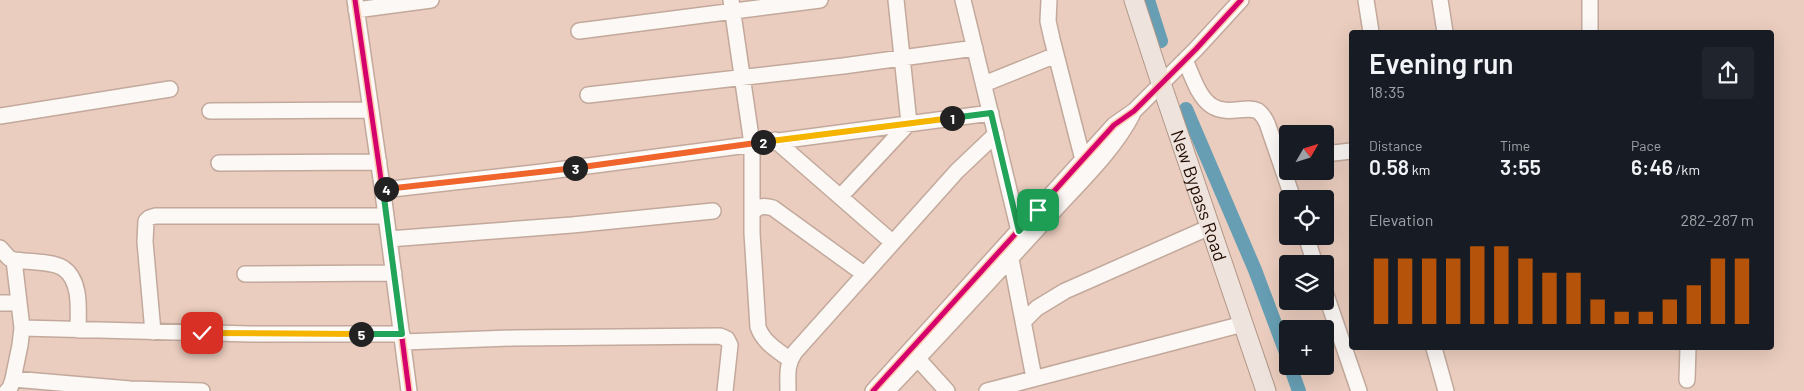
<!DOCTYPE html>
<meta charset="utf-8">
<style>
:root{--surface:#171b24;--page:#20242c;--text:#f1f3f6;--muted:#9ea1a6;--accent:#b45309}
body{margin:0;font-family:Barlow,sans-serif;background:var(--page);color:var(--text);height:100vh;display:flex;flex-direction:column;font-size:19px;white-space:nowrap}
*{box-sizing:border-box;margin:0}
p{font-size:16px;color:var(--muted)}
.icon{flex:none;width:28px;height:28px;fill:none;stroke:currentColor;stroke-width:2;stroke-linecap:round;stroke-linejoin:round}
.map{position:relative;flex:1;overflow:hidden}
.details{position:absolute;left:1349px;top:30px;width:425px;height:320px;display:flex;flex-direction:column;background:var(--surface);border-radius:5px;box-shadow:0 5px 20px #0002}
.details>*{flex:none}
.needle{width:32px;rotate:51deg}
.controls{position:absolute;left:1279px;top:125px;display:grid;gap:10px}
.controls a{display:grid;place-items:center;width:55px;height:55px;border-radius:5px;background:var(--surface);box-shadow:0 5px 20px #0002;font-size:25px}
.pin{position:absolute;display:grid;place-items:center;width:42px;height:42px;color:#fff;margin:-21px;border-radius:10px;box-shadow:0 2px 8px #0006}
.km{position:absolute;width:25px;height:25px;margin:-12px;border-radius:50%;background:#222;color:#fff;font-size:14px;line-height:25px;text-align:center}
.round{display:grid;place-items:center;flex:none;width:52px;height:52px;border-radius:5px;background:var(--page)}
.head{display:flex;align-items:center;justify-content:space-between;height:85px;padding:0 20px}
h1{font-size:28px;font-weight:600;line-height:38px}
.metrics{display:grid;grid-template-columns:repeat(3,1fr);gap:8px;height:85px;padding:5px 20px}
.metrics div{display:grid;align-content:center}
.metrics b{font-size:21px;font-weight:600}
.metrics small{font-size:14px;font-weight:400}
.metrics p{font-size:14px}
.chart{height:140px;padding:10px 20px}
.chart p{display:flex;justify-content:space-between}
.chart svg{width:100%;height:90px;margin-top:5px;stroke:var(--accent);stroke-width:6}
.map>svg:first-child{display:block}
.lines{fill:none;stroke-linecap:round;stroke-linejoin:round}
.canal{stroke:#679eb3;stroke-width:14}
.minor-casing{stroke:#c2a99c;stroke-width:18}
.major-casing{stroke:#b29788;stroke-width:21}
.minor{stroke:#fcf8f5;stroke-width:15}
.major{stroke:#efe3dd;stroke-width:19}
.cycleway-casing{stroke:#fcc7ac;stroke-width:8}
.cycleway{stroke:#d6006c;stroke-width:5}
.split-1-casing{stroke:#fff;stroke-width:10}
.split-2-casing{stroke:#fff;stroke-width:10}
.split-3-casing{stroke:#fff;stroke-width:10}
.split-4-casing{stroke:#fff;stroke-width:10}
.split-5-casing{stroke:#fff;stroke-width:10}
.split-6-casing{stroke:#fff;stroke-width:10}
.split-1{stroke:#22a559;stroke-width:6}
.split-2{stroke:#f5b400;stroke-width:6}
.split-3{stroke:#f0652b;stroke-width:6}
.split-4{stroke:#f0652b;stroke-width:6}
.split-5{stroke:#22a559;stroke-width:6}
.split-6{stroke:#f5b400;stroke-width:6}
.labels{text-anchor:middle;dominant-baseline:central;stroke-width:4;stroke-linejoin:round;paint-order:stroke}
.street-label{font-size:18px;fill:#210b01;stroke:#fcc7ac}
</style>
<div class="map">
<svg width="1804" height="391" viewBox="0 0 1804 391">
<rect width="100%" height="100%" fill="#eacdbe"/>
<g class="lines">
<path class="canal" d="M1148,0L1161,41
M1186,109L1255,270L1288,358
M1290,366L1299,391"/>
<g class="minor-casing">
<path id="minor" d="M355,0L383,193L409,391
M731,0L752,144V233L758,327C763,342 777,350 789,359
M963,0L1019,231
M1049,0L1048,21L1052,39L1083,160
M1366,0L1371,32
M1440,0L1445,32
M1590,0V32
M356,10L431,0
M579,31L820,0
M1185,60C1192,75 1198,97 1212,106C1228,116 1246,105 1258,111C1262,114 1265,119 1267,123L1293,199
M984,84L1056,55
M588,95L843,66L975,48
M210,111L371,110
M0,116L170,89
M775,140L892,242
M1325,154L1351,151
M219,163L379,162
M383,190L542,172L991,113
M840,197L909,123L896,0
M752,213C759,206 763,205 773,208L864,274
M1306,236L1315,264
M389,239L572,225L713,211
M0,248L9,258L14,260C27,262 52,261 63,268C82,281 78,311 78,330
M1011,259L1034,378
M245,274L394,273
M1325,292L1359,391
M0,303H19
M1023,322L1037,308L1065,291L1210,227
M22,328L251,334H402
M153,332L145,242L146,221L149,218L155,216H386
M403,342L513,338L720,336L727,339L730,345L725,391
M1434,348L1446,391
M918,359L947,391
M13,379L130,389L202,391
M1687,380L1688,348
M7,391L10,388L13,379L20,345L22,328L14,260
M788,391C788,376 786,364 795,352L957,171L996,134
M873,391L1114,125L1134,111L1196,49L1241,0
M887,391C943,332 998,272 1053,212C1080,182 1114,150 1132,115
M987,391L1243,324"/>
</g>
<g class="major-casing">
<g id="major">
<path id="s1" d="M1134,0L1161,83L1266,391"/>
</g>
</g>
<use href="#minor" class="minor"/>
<use href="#major" class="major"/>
<g class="cycleway-casing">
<path id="cycleway" d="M355,0L383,193L409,391
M383,190L542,172L991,113
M873,391L1114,125L1134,111L1196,49L1241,0"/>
</g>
<use href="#cycleway" class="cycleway"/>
</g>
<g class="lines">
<g class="split-1-casing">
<path id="split-1" d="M952,118L991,113L1019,231L1038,210"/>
</g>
<g class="split-2-casing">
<path id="split-2" d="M763,142L952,118"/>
</g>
<g class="split-3-casing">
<path id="split-3" d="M575,168L763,142"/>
</g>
<g class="split-4-casing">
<path id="split-4" d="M386,189L575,168"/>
</g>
<g class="split-5-casing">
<path id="split-5" d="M361,334H402L383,190L386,189"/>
</g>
<g class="split-6-casing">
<path id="split-6" d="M202,333L361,334"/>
</g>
<use href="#split-1" class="split-1"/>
<use href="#split-2" class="split-2"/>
<use href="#split-3" class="split-3"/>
<use href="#split-4" class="split-4"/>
<use href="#split-5" class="split-5"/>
<use href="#split-6" class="split-6"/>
</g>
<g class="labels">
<g class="street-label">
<text stroke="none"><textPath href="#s1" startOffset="206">New Bypass Road</textPath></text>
</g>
</g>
</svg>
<div class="controls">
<a><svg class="needle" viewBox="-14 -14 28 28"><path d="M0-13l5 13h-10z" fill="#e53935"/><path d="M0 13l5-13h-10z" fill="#9ea1a6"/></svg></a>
<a><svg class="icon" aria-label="locate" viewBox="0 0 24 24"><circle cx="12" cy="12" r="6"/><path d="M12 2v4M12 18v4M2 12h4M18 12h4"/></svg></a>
<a><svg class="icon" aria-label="layers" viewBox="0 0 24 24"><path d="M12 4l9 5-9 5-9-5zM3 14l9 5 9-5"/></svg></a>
<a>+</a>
</div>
<div class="pin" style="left:1038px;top:210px;background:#1e9e55"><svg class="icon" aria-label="arrive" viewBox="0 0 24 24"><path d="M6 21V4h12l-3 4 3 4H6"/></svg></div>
<div class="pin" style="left:202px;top:333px;background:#d93025"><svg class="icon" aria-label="check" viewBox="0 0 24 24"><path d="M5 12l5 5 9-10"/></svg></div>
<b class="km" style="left:952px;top:118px">1</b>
<b class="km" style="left:763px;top:142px">2</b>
<b class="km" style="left:575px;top:168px">3</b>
<b class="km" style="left:386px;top:189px">4</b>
<b class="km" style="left:361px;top:334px">5</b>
<section class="details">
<div class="head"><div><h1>Evening run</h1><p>18:35</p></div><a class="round"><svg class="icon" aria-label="share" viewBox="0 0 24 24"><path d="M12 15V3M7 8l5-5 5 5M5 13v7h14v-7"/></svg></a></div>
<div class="metrics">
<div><p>Distance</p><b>0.58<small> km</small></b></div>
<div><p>Time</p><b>3:55</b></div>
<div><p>Pace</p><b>6:46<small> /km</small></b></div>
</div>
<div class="chart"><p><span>Elevation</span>282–287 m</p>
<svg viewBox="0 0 160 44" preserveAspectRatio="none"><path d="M5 44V12M15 44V12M25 44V12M35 44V12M45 44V6M55 44V6M65 44V12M75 44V19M85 44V19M95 44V32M105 44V38M115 44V38M125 44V32M135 44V25M145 44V12M155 44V12"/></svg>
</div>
</section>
</div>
